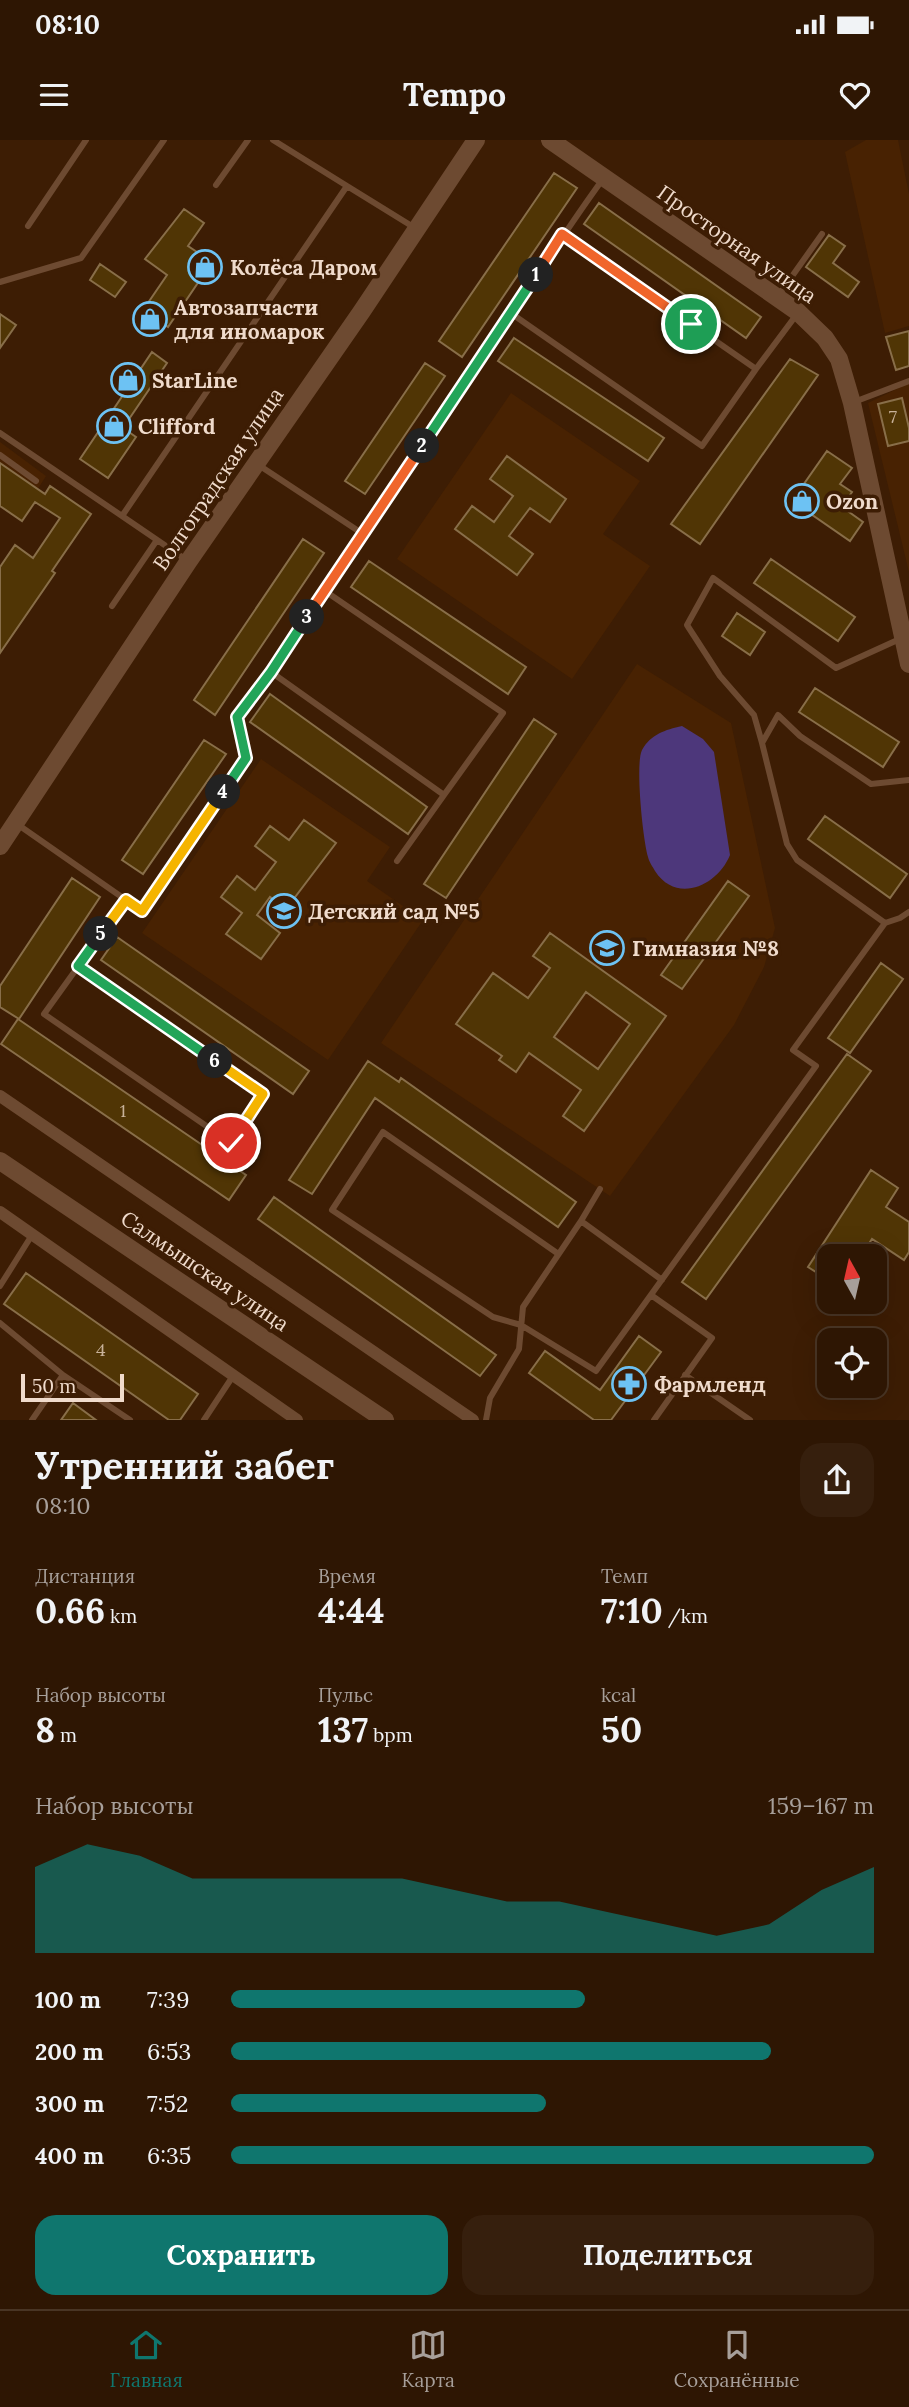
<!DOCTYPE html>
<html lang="ru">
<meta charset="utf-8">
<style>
:root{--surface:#2e1603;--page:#361f0d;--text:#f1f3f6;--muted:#a79f9a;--line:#493525;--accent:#0f766e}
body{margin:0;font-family:Lora,serif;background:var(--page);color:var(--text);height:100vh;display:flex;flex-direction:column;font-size:26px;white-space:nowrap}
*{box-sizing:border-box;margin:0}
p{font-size:23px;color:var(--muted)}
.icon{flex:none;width:38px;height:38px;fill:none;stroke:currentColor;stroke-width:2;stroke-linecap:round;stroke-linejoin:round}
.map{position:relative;height:1280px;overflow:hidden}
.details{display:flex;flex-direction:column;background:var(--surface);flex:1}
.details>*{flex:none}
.needle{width:46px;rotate:352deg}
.controls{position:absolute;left:817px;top:1104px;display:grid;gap:14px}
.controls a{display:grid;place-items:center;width:70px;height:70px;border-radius:14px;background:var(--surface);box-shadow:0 7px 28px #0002,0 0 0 2px var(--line);font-size:35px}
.scale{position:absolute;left:21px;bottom:18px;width:103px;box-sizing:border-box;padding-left:7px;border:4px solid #f0dbcc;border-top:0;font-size:19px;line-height:24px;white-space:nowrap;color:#f0dbcc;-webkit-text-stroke:5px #3d1d04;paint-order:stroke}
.pin{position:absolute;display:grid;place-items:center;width:60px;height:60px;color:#fff;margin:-30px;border:4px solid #fff;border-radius:50%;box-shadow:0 2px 7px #0007}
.km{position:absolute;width:35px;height:35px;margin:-18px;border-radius:50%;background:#222;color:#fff;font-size:19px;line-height:35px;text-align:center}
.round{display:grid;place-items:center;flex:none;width:74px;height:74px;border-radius:21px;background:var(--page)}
.summary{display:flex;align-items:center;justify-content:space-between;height:119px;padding:0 35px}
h1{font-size:38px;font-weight:700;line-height:52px}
.figures{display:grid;grid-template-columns:repeat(3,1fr);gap:10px;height:119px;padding:7px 35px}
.figures div{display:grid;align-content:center}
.figures b{font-size:35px;font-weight:700}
.figures small{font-size:19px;font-weight:400}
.figures p{font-size:19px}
.chart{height:196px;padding:14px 35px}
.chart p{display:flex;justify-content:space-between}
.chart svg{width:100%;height:126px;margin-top:7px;fill:var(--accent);opacity:.7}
.primary-button{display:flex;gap:14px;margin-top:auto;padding:14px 35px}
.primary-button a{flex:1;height:80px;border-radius:21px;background:var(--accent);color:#fff;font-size:28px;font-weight:700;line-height:80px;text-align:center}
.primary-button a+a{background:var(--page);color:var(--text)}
ul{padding:0 35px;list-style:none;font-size:23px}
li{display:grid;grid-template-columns:112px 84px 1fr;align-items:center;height:52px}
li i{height:18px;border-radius:9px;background:var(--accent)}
.status{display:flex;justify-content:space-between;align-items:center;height:49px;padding:0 35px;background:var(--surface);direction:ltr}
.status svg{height:19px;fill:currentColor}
header{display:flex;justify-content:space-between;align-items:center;height:91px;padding:0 35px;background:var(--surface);font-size:32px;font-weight:700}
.menu{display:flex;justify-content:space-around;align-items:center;height:98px;border-top:2px solid var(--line);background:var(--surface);font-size:19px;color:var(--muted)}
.menu a{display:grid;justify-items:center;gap:4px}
.menu .selected{color:var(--accent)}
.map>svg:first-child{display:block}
.built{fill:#482202}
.green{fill:#4d377b}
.building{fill:#503505;stroke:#886e49;stroke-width:2;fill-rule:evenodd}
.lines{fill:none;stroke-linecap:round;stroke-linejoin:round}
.lane{stroke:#6d4a31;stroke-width:6}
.street{stroke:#6d4a31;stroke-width:12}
.secondary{stroke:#6d4a31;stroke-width:18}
.split-1-casing{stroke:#fff;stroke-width:14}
.split-2-casing{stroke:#fff;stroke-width:14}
.split-3-casing{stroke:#fff;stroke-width:14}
.split-4-casing{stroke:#fff;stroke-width:14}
.split-5-casing{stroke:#fff;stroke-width:14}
.split-6-casing{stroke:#fff;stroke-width:14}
.split-7-casing{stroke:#fff;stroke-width:14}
.split-1{stroke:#f0652b;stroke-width:9}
.split-2{stroke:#22a559;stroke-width:9}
.split-3{stroke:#f0652b;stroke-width:9}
.split-4{stroke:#22a559;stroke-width:9}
.split-5{stroke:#f5b400;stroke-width:9}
.split-6{stroke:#22a559;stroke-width:9}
.split-7{stroke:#f5b400;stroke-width:9}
.labels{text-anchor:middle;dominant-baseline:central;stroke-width:7;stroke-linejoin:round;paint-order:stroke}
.number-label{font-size:18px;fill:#c8b29a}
.street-label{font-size:21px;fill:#f0dbcc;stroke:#3d1d04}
.poi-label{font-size:21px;font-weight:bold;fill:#f0dbcc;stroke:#3d1d04;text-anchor:start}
</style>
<div class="status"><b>08:10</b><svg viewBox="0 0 49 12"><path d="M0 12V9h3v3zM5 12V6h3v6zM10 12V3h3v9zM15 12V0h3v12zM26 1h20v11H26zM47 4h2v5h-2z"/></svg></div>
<header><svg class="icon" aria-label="menu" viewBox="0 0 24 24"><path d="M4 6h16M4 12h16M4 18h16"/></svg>Tempo<svg class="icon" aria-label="heart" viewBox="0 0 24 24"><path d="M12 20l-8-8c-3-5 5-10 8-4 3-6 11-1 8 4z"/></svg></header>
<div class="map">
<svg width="909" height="1280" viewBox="0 0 909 1280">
<rect width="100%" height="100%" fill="#3d1d04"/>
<path class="built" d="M866,0H898L909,54V186L885,193L845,12Z
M909,243V432L868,263Z
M511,253L640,341L603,394L650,426L572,539L397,419Z
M0,302L46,336L31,360L0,338Z
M637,524L731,583L775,788L764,827L734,885L610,1056L381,903Z
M261,619L390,707L367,741L423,780L328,920L142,793Z"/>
<path class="green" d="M682,586L703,599L714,612L730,715C718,745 677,765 655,731C653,727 649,722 648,717C643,700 635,624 642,610C651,594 665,590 682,586Z"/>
<path class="building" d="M554,33L577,48L462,217L439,201Z
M599,63L761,177L746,198L584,84Z
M184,69L204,83L188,106L212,122L168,187L156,178L150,188L137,179L167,135L145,119Z
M829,95L845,106L833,123L859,142L848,157L806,127Z
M100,124L126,142L115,157L90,140Z
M0,174L16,185L0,208Z
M909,191V226L896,230L886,197Z
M514,198L664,298L648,321L498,221Z
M152,212L167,223L123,288L136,297L108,338L80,319Z
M790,219L818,235L700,404L671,384Z
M425,223L445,236L365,354L345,341Z
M902,258L909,288V301L888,306L878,264Z
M827,311L852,328L840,344L852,352L842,367L863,382L850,401L792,361Z
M507,316L566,359L550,382L530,368L509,396L533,414L517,435L455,389L472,366L494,382L513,356L490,339Z
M0,323L45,354L50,346L91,374L52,431L55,433L0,513V427L15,405L33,418L60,378L35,362L22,381L0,366Z
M303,399L324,413L215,575L194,560Z
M771,419L855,477L838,501L754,443Z
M369,421L526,527L508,554L351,447Z
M737,473L765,492L750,515L722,496Z
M815,548L899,602L883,627L799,572Z
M270,554L427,667L408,694L250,582Z
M534,579L556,594L446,758L424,744Z
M204,600L226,614L143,734L122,720Z
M825,676L907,734L890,758L808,699Z
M304,680L336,703L286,769L270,757L257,775L280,793L261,819L226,794L242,773L221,757L237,736L255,750L276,722L255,706L270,686L289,700Z
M72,738L100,757L19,879L0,867V846Z
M728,741L749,756L682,849L661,835Z
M550,793L666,876L584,991L563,976L581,950L529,913L516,932L499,920L502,916L456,884L493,833L528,858L550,828L533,816ZM586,852L630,884L598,929L554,897Z
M117,797L309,931L293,954L101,820Z
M881,823L903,839L850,913L828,898Z
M18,879L246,1035L229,1060L1,904Z
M847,914L871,931L706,1159L682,1142Z
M368,921L399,942L401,938L576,1062L558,1087L375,958L312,1054L289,1040Z
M871,1030L898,1048L886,1067L909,1082V1112L904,1120L872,1099L861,1116H830V1141L808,1127Z
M274,1057L496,1215L480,1236L258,1079Z
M26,1133L198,1254L180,1280H169L4,1164Z
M639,1196L661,1212L611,1280H594L529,1233L545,1211L600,1250Z
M73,1263L96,1280H61Z"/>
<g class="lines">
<path class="lane" d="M273,0L347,46
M216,45L248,0
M28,86L86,0
M562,94L756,229L797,174
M0,142L81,118L164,0
M778,156L822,94
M512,174L702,306L756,229
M854,262L909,241
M0,293L122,376
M0,315L36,341
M257,324L363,394
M185,419L122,376L347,46L415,88
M325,451L503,573L444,655L271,532C345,421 419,311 493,202C530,147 564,92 603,39
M112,466L157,400
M762,603L754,575L720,536L687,485L713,438L836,528L902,498
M17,684L126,760L44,874L231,1003L263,954L78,826
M397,721L444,655
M126,760L142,771L246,618L237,577L271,532
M885,783L900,778L909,772
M581,1081L600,1049
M557,1113L383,992L332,1070L493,1177L521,1185L596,1231L816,926L793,910L885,783L797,720L787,704L762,603L778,575L800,596L871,644L909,640
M0,1146L32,1095
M651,1155L712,1198L654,1280
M0,1183L63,1235L130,1280
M685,1235L750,1280
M32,1280L63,1235
M204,1280L233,1236
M486,1280L490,1258L519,1209L523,1167L581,1081L662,1140"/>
<path class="street" d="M0,956L473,1280
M0,1072L297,1280"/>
<path class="secondary" d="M550,0L798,172L825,198L839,219L852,263L909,524
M0,706L188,422L362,171L476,0
M0,1021L385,1280"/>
</g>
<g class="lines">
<g class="split-1-casing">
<path id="split-1" d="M536,135L562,94L691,184"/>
</g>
<g class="split-2-casing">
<path id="split-2" d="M422,306L536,135"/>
</g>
<g class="split-3-casing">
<path id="split-3" d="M307,477L422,306"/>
</g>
<g class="split-4-casing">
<path id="split-4" d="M223,652L246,618L237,577L271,532L307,477"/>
</g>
<g class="split-5-casing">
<path id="split-5" d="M101,794L126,760L142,771L223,652"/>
</g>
<g class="split-6-casing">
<path id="split-6" d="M101,794L78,826L215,921"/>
</g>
<g class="split-7-casing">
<path id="split-7" d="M215,921L263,954L231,1003"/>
</g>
<use href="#split-1" class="split-1"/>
<use href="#split-2" class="split-2"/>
<use href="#split-3" class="split-3"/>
<use href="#split-4" class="split-4"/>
<use href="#split-5" class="split-5"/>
<use href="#split-6" class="split-6"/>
<use href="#split-7" class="split-7"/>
</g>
<defs>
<g id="shop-ring" transform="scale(1.75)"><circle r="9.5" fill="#3d1d04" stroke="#6dc2f3" stroke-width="1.5"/><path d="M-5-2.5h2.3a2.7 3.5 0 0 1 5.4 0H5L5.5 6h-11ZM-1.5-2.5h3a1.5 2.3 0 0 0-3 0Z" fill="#6dc2f3"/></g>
<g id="school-ring" transform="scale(1.75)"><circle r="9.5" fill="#3d1d04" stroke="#6dc2f3" stroke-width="1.5"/><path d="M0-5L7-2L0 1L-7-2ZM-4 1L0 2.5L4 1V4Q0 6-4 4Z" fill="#6dc2f3"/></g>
<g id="pharmacy-ring" transform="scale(1.75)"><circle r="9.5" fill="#3d1d04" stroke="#6dc2f3" stroke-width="1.5"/><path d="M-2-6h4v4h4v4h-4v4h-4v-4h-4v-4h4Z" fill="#6dc2f3"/></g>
</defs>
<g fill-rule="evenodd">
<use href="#shop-ring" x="205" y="127"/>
<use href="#shop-ring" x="150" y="179"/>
<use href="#shop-ring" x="128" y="240"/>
<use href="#shop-ring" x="114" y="286"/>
<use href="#shop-ring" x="802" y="361"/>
<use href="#school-ring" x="284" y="771"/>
<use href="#school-ring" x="607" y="808"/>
<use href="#pharmacy-ring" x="629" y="1244"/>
</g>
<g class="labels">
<g class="number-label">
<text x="893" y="276">7</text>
<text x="123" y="970">1</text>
<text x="101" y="1209">4</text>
</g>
<g class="street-label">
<text transform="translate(737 104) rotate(35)">Просторная улица</text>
<text transform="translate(218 339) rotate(-56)">Волгоградская улица</text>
<text transform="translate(205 1131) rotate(34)">Салмышская улица</text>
</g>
<g class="poi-label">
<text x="230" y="127">Колёса Даром</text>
<text x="174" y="167">Автозапчасти<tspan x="174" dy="24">для иномарок</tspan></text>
<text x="152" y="240">StarLine</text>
<text x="138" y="286">Clifford</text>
<text x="826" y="361">Ozon</text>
<text x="308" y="771">Детский сад №5</text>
<text x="632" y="808">Гимназия №8</text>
<text x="654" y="1244">Фармленд</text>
</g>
</g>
</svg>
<div class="controls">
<a><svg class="needle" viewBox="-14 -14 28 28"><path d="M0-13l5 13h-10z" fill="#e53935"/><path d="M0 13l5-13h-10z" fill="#a79f9a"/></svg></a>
<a><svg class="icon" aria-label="locate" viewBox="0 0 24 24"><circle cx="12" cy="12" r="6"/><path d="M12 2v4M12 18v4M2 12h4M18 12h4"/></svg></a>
</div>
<div class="scale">50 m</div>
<div class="pin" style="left:691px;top:184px;background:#1e9e55"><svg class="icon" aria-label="arrive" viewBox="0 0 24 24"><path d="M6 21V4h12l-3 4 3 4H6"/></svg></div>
<div class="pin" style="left:231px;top:1003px;background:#d93025"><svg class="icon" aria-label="check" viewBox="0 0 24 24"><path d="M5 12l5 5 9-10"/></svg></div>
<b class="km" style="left:536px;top:135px">1</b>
<b class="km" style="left:422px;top:306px">2</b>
<b class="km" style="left:307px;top:477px">3</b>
<b class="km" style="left:223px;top:652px">4</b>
<b class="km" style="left:101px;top:794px">5</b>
<b class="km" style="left:215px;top:921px">6</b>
</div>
<section class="details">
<div class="summary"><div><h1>Утренний забег</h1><p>08:10</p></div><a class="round"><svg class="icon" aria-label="share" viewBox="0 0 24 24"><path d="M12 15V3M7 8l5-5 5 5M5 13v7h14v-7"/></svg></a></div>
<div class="figures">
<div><p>Дистанция</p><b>0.66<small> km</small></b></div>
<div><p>Время</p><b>4:44</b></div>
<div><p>Темп</p><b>7:10<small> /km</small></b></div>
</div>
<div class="figures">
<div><p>Набор высоты</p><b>8<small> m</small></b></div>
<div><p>Пульс</p><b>137<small> bpm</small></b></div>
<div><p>kcal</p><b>50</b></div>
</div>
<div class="chart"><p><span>Набор высоты</span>159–167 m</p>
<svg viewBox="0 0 160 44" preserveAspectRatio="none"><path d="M0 44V14L10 6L20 10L30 18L40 18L50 18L60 18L70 18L80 22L90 26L100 26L110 30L120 34L130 38L140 34L150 22L160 14V44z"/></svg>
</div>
<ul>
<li><b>100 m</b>7:39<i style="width:55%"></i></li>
<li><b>200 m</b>6:53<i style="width:84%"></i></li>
<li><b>300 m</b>7:52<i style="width:49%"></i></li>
<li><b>400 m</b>6:35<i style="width:100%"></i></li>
</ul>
<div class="primary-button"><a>Сохранить</a><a>Поделиться</a></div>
</section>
<nav class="menu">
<a class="selected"><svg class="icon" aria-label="home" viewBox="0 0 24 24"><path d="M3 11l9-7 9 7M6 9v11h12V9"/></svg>Главная</a>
<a><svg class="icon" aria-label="map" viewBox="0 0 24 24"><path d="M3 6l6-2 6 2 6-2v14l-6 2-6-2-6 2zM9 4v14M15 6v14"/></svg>Карта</a>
<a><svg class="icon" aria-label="saved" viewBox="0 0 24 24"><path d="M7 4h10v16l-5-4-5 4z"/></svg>Сохранённые</a>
</nav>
